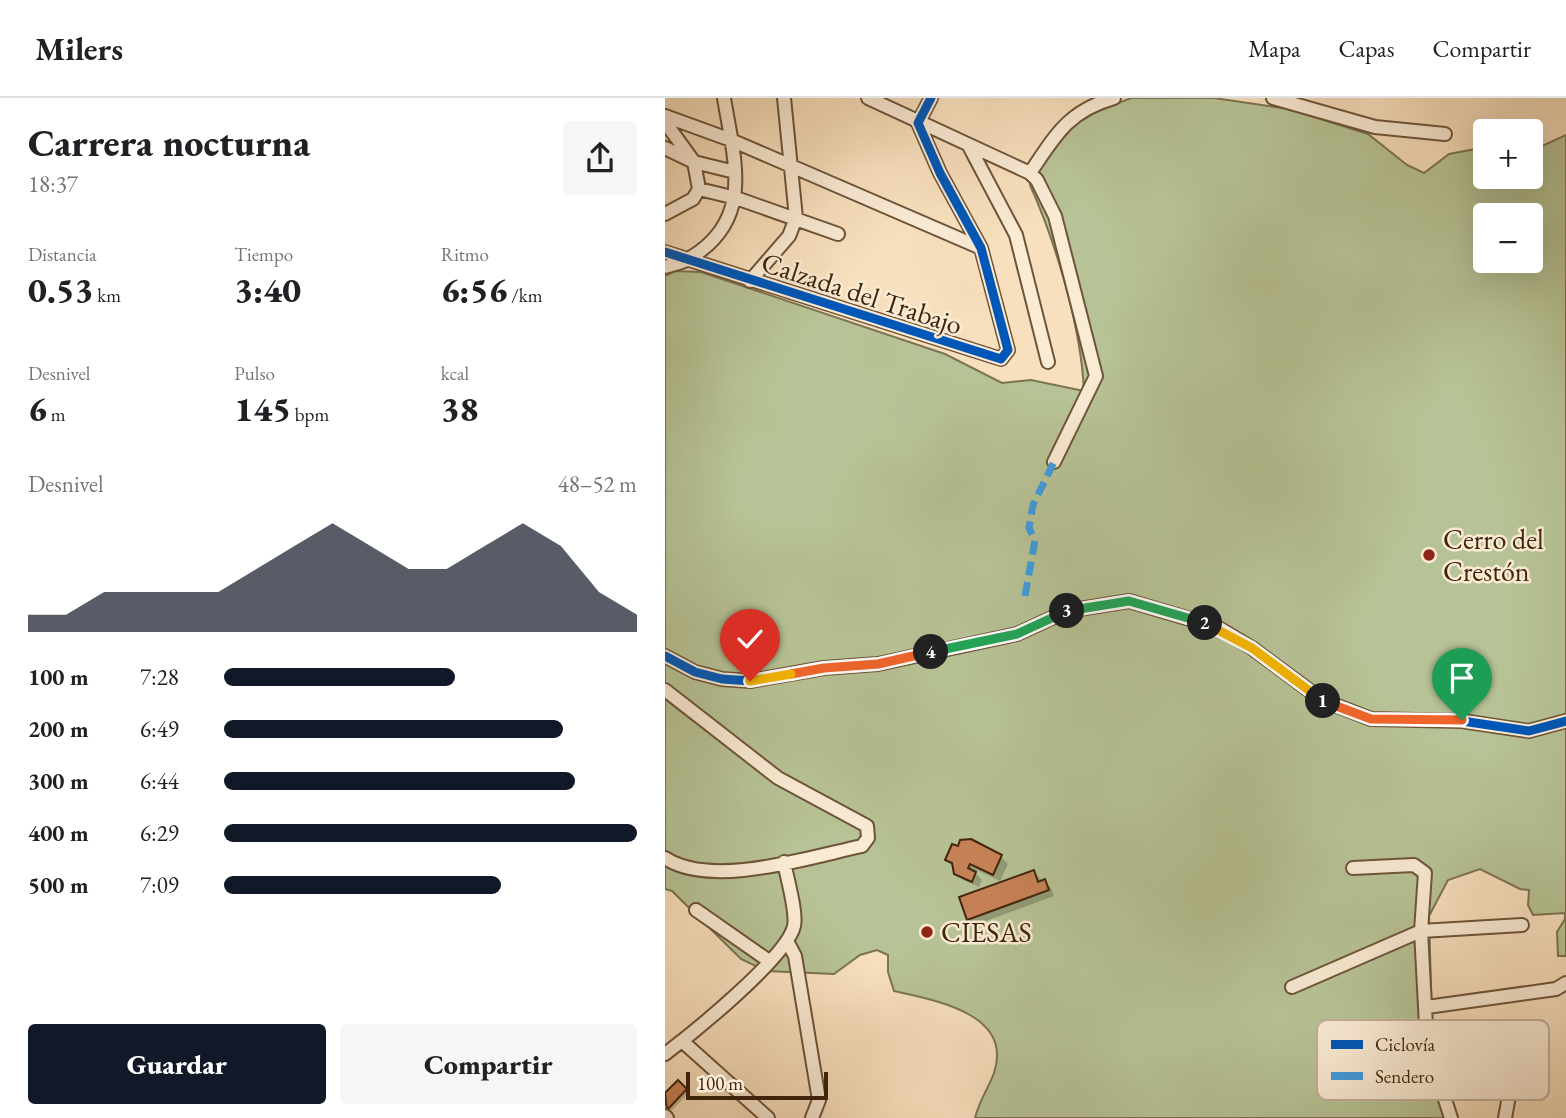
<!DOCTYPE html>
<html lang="es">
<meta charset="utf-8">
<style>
:root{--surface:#fff;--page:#f6f6f6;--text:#202124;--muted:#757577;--line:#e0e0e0;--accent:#111827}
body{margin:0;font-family:"EB Garamond",serif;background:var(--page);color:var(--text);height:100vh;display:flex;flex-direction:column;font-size:26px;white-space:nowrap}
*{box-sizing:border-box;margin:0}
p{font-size:23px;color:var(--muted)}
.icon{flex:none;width:38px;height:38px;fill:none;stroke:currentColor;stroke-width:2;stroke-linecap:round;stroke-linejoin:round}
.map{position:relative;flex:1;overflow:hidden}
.details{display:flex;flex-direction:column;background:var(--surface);width:665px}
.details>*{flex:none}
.tools{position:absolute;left:808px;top:21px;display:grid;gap:14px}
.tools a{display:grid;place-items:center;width:70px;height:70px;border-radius:7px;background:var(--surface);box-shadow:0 7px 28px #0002;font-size:35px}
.scale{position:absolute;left:21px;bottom:18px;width:142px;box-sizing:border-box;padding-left:7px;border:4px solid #40250c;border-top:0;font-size:19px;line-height:24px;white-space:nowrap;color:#40250c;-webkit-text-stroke:5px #faebd5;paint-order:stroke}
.pin{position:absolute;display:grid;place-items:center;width:60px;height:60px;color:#fff;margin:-72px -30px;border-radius:50% 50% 50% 0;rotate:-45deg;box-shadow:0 0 7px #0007}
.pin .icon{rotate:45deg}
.km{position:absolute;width:35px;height:35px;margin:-18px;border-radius:50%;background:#222;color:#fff;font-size:19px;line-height:35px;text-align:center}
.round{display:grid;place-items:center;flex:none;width:74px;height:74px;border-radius:7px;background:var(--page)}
.overview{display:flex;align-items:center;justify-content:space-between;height:119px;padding:0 28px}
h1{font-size:38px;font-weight:800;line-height:52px}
.stats{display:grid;grid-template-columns:repeat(3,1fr);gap:10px;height:119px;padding:7px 28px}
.stats div{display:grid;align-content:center}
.stats b{font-size:35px;font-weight:800}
.stats small{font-size:19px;font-weight:400}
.stats p{font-size:19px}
.chart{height:196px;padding:14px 28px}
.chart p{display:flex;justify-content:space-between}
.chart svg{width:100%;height:126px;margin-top:7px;fill:var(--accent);opacity:.7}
.cta{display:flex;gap:14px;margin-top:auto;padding:14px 28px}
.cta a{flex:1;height:80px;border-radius:7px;background:var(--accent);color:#fff;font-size:28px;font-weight:800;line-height:80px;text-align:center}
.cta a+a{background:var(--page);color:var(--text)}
ul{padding:0 28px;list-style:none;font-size:23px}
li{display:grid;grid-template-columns:112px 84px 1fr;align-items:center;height:52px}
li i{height:18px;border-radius:9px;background:var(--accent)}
header{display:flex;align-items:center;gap:42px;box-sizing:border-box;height:98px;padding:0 35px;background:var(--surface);border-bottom:2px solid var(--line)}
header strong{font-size:33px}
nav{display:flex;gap:38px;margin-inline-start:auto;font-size:24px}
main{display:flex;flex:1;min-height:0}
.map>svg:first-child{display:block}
.green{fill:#b7c396;stroke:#7c7451;stroke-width:2;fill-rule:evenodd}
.shadow{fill:#0003}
.building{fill:#c88357;stroke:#40250c;stroke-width:2}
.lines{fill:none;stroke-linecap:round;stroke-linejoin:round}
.minor-casing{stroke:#6e5438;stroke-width:16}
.minor{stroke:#faebd5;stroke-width:12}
.quiet{stroke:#3f9cde;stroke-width:7;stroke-dasharray:14 7;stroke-linecap:butt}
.cycleway-casing{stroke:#faebd5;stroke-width:13}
.cycleway{stroke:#0057b8;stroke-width:9}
.split-1-casing{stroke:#fff;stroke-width:14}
.split-2-casing{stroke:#fff;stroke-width:14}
.split-3-casing{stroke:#fff;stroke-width:14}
.split-4-casing{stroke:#fff;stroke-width:14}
.split-5-casing{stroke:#fff;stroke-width:14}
.split-6-casing{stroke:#fff;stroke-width:14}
.split-1{stroke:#f0652b;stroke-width:9}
.split-2{stroke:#f5b400;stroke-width:9}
.split-3{stroke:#22a559;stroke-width:9}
.split-4{stroke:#22a559;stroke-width:9}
.split-5{stroke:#f0652b;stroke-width:9}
.split-6{stroke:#f5b400;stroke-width:9}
.poi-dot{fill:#8f2418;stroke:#faebd5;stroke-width:2.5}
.labels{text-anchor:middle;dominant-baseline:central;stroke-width:5;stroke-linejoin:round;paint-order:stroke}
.street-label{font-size:28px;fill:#40250c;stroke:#faebd5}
.poi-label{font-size:28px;fill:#40250c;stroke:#faebd5;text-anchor:start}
.key{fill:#faebd5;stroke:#c2b099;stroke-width:2}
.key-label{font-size:19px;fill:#40250c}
</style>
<header>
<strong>Milers</strong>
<nav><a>Mapa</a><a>Capas</a><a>Compartir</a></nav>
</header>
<main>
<section class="details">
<div class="overview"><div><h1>Carrera nocturna</h1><p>18:37</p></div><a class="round"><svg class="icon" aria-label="share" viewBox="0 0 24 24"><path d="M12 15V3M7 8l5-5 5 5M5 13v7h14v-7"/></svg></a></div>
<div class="stats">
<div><p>Distancia</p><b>0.53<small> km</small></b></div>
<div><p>Tiempo</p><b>3:40</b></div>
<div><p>Ritmo</p><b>6:56<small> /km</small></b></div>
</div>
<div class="stats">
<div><p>Desnivel</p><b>6<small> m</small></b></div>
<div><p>Pulso</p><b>145<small> bpm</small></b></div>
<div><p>kcal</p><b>38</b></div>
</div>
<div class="chart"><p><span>Desnivel</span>48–52 m</p>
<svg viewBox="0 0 160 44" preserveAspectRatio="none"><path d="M0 44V38L10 38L20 30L30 30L40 30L50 30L60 22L70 14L80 6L90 14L100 22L110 22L120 14L130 6L140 14L150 30L160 38V44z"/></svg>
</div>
<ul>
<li><b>100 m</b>7:28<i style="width:56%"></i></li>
<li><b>200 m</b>6:49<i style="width:82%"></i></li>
<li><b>300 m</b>6:44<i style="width:85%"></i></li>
<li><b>400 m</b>6:29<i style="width:100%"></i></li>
<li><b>500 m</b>7:09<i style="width:67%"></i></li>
</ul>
<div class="cta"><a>Guardar</a><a>Compartir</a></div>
</section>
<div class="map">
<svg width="901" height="1020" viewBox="0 0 901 1020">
<rect width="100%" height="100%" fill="#f8e0be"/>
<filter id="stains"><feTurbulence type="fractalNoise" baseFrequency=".00286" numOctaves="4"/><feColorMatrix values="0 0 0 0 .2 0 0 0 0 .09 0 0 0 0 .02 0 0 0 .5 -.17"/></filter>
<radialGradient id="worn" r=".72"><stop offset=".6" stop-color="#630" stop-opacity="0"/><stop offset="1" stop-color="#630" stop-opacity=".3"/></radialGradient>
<path class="green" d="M466,0H549L624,11L703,36L742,67L759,75L784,56L821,49V79H866V72L872,71L875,49L901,37V858H893L892,834L900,821V815L868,817L863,807L864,792L855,791L815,771L783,782L764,818L768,961L782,1020H310C314,1003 323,991 329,975C349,915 268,902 229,893L223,874V857L212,852L195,857L169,876L101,873L76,861L7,793L0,791V178L10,173L36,174L280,256L337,285L366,282L419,293C416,229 391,145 365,87L391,39L410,22ZM821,117H866V163H821Z"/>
<path class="shadow" d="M336,759L343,766L335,783L312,772L310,775L317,782L314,789L298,782L282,762Z
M368,774L386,790L389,798L310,827L303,821Z
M13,985L24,995L6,1013L0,1008V998Z"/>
<path class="building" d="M306,741L337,757L328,777L305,766L303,770L311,774L307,784L289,776L287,765L280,762L287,746L293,748L295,742Z
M369,772L373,784L380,781L384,792L302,822L294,799Z
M13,982L22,991L2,1012L0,995Z"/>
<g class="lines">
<g class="minor-casing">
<path id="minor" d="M203,0L365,75L372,82L390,118L431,278L389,364
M608,0L710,29L780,36
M0,18L66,42L316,150
M0,24L29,64L34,91L28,101L0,116
M304,48L351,137L383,264
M0,50L29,64L70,74
M365,75C390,38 403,13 449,0
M34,91L71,100L173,136
M0,154L336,261L343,252L316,150L275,75L253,25L266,0
M0,169C8,166 18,165 25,160C90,121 69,62 59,0
M85,183L124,138L131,120L119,0
M0,558L30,574L57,581L85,583L159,570L213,566L352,536L402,513L464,503L552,529L587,550L657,602L706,621L797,623L864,633L901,623
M0,592L113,680L202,728L203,740L197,748C145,759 46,791 0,760
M688,770L749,767L760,775L756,833L762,946L786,1020
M31,812L104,863
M122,843L130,858L154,1002L147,1020
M627,889L756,833L857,827
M762,909L891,891L901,885
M17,943L103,1020
M0,956C28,935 122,859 129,828C132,814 122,780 119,764
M0,1018L2,1020
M840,1020L848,976"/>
</g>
<use href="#minor" class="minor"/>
<path class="quiet" d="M360,498L370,442L364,430L368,407L389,364"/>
<g class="cycleway-casing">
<path id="cycleway" d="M0,154L336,261L343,252L316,150L275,75L253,25L266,0
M0,558L30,574L57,581L85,583L159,570L213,566L352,536L402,513L464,503L552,529L587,550L657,602L706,621L797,623L864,633L901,623"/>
</g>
<use href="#cycleway" class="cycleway"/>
</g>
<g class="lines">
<g class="split-1-casing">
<path id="split-1" d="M658,603L706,621L797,622"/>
</g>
<g class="split-2-casing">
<path id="split-2" d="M540,525L587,550L658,603"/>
</g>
<g class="split-3-casing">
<path id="split-3" d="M402,513L464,503L540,525"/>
</g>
<g class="split-4-casing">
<path id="split-4" d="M266,554L352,536L402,513"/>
</g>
<g class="split-5-casing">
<path id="split-5" d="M126,576L159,570L213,566L266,554"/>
</g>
<g class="split-6-casing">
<path id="split-6" d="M85,583L126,576"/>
</g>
<use href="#split-1" class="split-1"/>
<use href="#split-2" class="split-2"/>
<use href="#split-3" class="split-3"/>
<use href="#split-4" class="split-4"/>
<use href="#split-5" class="split-5"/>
<use href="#split-6" class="split-6"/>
</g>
<g class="poi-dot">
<circle cx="764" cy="457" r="7"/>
<circle cx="262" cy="834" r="7"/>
</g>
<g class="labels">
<g class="street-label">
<text transform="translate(197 195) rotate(18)">Calzada del Trabajo</text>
</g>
<g class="poi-label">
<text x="778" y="441">Cerro del<tspan x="778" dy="32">Crestón</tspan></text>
<text x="276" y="834">CIESAS</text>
</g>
</g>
<rect x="652" y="922" width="232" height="80" rx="10" class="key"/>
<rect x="666" y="942" width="32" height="9" fill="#0057b8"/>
<rect x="666" y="974" width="32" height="8" fill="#3f9cde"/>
<g class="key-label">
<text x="710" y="953">Ciclovía</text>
<text x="710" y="985">Sendero</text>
</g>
<rect width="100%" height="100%" filter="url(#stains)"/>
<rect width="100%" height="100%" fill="url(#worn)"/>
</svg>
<div class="tools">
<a>+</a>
<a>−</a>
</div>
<div class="scale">100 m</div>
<div class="pin" style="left:797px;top:622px;background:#1e9e55"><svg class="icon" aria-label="arrive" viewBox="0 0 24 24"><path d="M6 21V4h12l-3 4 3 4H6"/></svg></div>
<div class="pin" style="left:85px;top:583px;background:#d93025"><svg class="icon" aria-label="check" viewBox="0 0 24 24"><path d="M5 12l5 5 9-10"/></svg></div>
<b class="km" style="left:658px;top:603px">1</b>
<b class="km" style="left:540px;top:525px">2</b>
<b class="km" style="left:402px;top:513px">3</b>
<b class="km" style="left:266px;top:554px">4</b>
</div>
</main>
